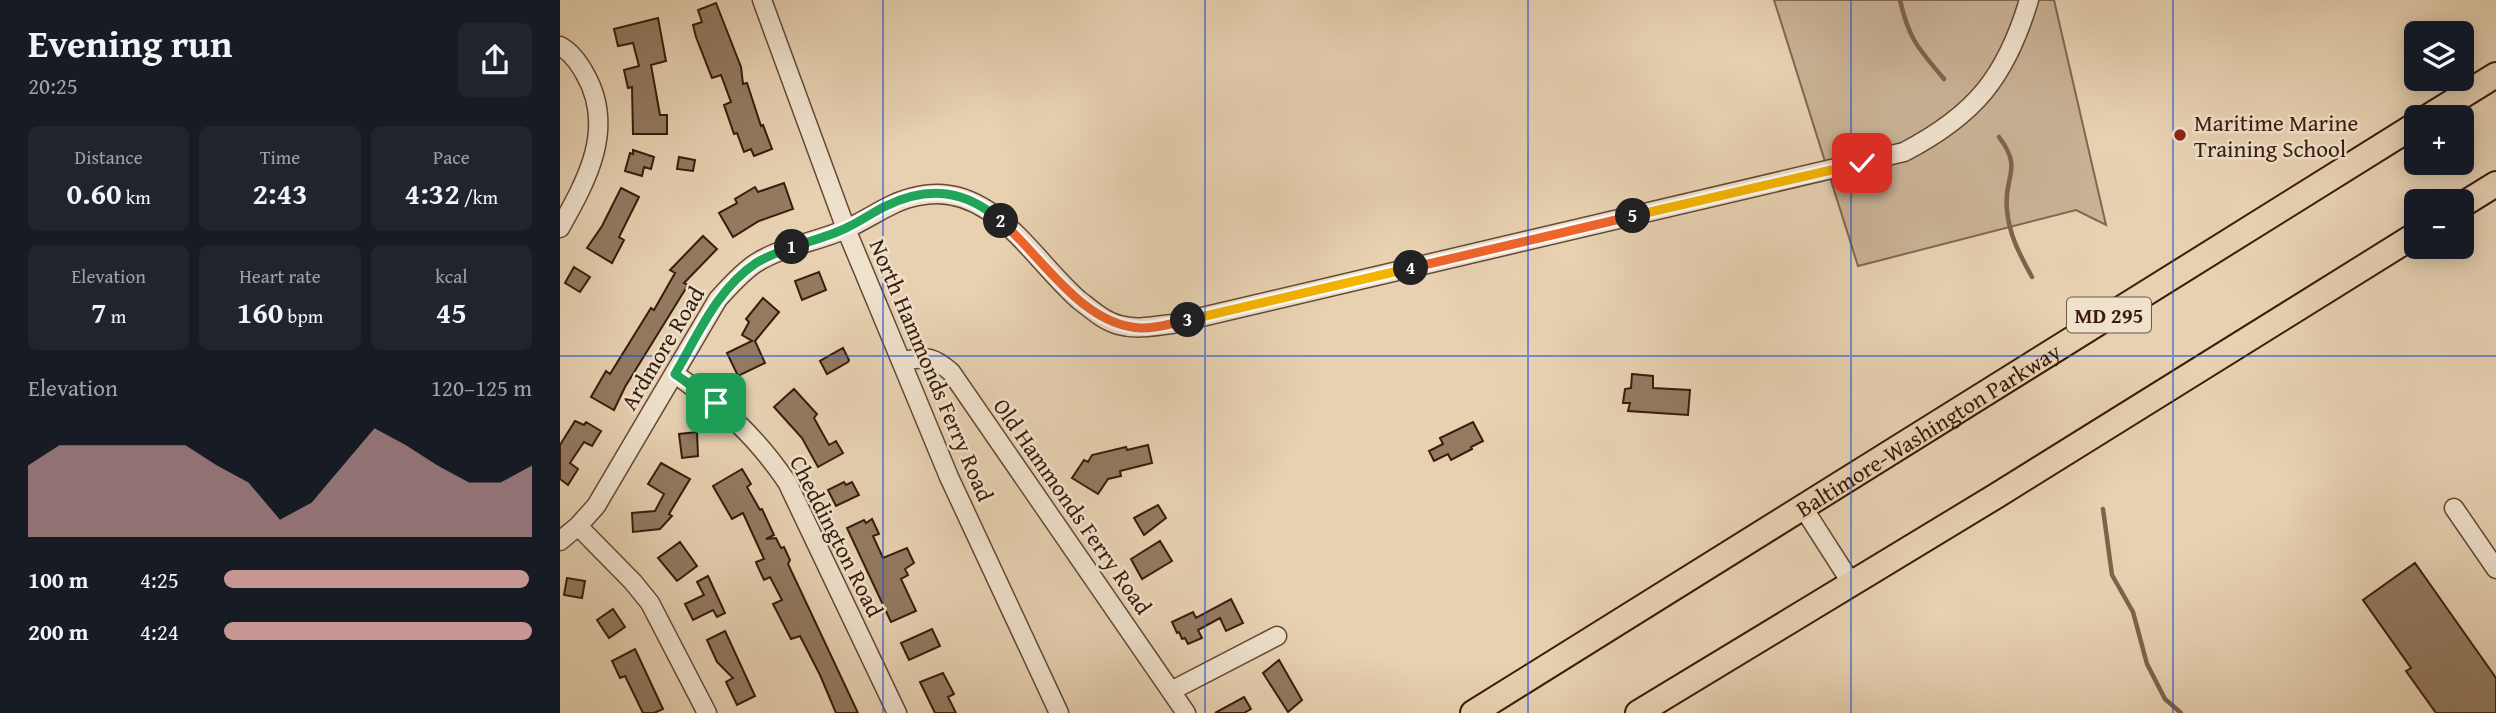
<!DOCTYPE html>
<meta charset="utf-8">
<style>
:root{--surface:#171b24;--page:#20242c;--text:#f1f3f6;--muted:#9ea1a6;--accent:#c59692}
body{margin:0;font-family:"Gentium Book Plus",serif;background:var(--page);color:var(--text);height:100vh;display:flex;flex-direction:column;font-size:26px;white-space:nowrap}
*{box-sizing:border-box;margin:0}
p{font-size:23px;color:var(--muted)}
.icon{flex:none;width:38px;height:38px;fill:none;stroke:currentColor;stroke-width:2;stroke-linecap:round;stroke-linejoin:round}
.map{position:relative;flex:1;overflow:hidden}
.side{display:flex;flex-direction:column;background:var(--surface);width:560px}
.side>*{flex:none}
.tools{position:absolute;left:1844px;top:21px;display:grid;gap:14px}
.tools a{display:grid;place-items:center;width:70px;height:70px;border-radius:10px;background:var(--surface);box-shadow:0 4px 18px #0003;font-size:35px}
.pin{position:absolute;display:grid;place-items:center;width:60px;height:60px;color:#fff;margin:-30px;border-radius:14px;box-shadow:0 4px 10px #0006}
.km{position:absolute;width:35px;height:35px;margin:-18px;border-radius:50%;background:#222;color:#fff;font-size:19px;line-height:35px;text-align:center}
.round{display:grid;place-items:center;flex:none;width:74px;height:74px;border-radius:10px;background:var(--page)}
.overview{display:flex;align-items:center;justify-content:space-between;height:119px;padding:0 28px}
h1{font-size:38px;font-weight:600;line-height:52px}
.metrics{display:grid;grid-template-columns:repeat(3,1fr);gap:10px;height:119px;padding:7px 28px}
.metrics div{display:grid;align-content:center;border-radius:10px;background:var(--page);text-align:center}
.metrics b{font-size:30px;font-weight:600}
.metrics small{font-size:19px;font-weight:400}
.metrics p{font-size:19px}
.chart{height:196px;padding:14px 28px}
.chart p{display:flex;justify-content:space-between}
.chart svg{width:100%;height:126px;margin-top:7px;fill:var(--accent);opacity:.7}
ul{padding:0 28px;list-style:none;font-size:23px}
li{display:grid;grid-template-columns:112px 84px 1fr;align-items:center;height:52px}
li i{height:18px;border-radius:9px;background:var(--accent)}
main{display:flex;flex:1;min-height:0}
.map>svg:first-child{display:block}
.green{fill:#c9b295;stroke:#816750;stroke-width:2}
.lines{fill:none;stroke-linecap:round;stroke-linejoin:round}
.stream{stroke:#7e634c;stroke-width:4.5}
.building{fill:#937a61;stroke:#391c0a;stroke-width:2}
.minor-casing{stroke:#644934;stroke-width:21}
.highway-casing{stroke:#391c0a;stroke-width:28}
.minor{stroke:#efe1cc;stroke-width:18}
.highway{stroke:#e7d1b1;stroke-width:24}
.split-1-casing{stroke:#fff;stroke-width:14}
.split-2-casing{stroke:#fff;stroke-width:14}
.split-3-casing{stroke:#fff;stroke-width:14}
.split-4-casing{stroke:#fff;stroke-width:14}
.split-5-casing{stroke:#fff;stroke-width:14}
.split-6-casing{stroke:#fff;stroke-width:14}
.split-1{stroke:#22a559;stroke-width:9}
.split-2{stroke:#22a559;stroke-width:9}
.split-3{stroke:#f0652b;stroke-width:9}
.split-4{stroke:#f5b400;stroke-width:9}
.split-5{stroke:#f0652b;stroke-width:9}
.split-6{stroke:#f5b400;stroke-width:9}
.grid{fill:none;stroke:#1d4ed8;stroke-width:2;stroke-opacity:0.55}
.poi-dot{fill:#8f2418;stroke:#efe1cc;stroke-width:2.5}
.labels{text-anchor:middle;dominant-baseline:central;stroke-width:5;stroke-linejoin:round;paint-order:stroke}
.shield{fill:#efe1cc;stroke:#705744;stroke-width:2}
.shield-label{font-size:21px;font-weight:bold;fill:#391c0a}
.poi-label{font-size:23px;fill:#391c0a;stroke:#efe1cc;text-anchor:start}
.street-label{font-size:23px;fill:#391c0a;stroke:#efe1cc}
</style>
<main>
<section class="side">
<div class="overview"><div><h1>Evening run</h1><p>20:25</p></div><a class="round"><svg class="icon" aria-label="share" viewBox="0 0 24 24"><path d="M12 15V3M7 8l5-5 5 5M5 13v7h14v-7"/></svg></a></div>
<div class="metrics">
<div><p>Distance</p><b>0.60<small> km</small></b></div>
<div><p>Time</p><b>2:43</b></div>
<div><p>Pace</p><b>4:32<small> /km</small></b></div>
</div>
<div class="metrics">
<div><p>Elevation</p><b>7<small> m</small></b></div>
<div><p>Heart rate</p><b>160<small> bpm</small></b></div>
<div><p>kcal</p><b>45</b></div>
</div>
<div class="chart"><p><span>Elevation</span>120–125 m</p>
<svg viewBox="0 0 160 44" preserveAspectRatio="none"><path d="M0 44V19L10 12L20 12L30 12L40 12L50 12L60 19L70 25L80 38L90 32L100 19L110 6L120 12L130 19L140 25L150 25L160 19V44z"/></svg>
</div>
<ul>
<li><b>100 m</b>4:25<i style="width:99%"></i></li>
<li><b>200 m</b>4:24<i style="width:100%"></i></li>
</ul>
</section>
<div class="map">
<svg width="1936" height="713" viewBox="0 0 1936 713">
<rect width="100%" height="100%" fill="#e7d1b1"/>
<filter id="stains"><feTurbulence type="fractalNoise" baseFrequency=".00286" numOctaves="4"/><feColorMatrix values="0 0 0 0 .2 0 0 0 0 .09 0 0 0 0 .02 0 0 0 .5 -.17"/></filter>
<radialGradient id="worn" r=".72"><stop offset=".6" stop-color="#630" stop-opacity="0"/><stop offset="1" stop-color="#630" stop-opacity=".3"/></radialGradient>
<path class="green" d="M1214,0H1494L1546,225L1516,210L1298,266Z"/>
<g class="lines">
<path class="stream" d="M1340,0C1349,40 1359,49 1384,79
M1439,137C1464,170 1443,176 1447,210C1449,235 1460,255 1472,277
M1543,509L1552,575L1573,612L1587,664L1605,699L1621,713"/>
</g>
<path class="building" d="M156,3L181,67L183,84L187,83L201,126L203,125L212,149L194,156L191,149L184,152L177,133L174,134L164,105L171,102L161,75L152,78L136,37L133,25L142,22L138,10Z
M98,18L106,61L91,65L100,115H107V134H73L72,87L68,88L64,70L79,66L73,43L58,46L54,29Z
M73,150L94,157L91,169L84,167L82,176L65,171L70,153L73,154Z
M119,157L135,160L133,171L117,169Z
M224,183L233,209L199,221L173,237L159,213L177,203L175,199L195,187L198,192Z
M61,188L79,197L59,237L64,240L52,263L27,248L42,226Z
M143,236L157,249L124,283L128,285L65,387L54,410L31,397L46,371L50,374L91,308L94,310L115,273L110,270Z
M14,267L30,277L20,292L5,283Z
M259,272L266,290L242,300L235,281Z
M203,298L219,312L195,341L205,363L178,376L167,353L192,341L182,335L189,322L186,319Z
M283,348L289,360L288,362L267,374L260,361Z
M1072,374L1093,376V388L1130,390L1128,415L1068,411L1070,403H1063L1065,389L1071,388Z
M234,389L257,414L254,418L269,445L276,441L283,453L258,467L242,438L214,407Z
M15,421L24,425L26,422L41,431L32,446L24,442L10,463L18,469L8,485L0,479V445Z
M913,422L923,441L911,447L912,449L891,460L888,454L874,461L869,451L883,444L880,438Z
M137,432L138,456L122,458L119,434Z
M588,445L592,463L560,471L561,476L548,479L538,494L512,478L524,460L528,462L532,455L566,447L567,450Z
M101,463L130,479L109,514L112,516L100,529L73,532L72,513L95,511L104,494L88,484Z
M182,469L191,484L187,487L200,510L202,509L214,535L206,539L216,538L221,548L224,547L230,560L228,564L298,713H276L260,675L240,636L231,639L213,604L222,600L210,577L204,580L197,565L196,562L204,559L183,513L172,519L153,486Z
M284,482L286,485L292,482L299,495L276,506L268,490Z
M598,505L606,518L584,535L574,518Z
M312,519L319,534L313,536L323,558L347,548L354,563L345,569L348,575L341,579L356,611L331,622L287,528L304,520L306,523Z
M600,541L612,561L582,579L571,559Z
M120,542L137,566L117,581L98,558Z
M1855,563L1936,678V713H1876L1846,671L1851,668L1803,600Z
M148,576L165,613L157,617L153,610L133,620L125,604L144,595L137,582Z
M7,578L25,581L22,598L4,595Z
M671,599L683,623L666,631L660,618L638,630L642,638L628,644L625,638L622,639L619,632L617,633L612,622L633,612L636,618Z
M53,609L65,627L49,638L37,620Z
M372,629L380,646L349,660L341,643Z
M165,631L195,696L177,705L166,682L173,678L157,662L147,640Z
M75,649L103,709L94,713H83L65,676L60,678L52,661Z
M719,660L742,700L728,712L703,673Z
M383,673L394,694L388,697L396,713H375L360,682Z
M684,697L691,709L684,713H655Z"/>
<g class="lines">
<g class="minor-casing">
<path id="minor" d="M202,0L286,229L341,361L389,477L499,713
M0,46C11,52 19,63 25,74C56,128 27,180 0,228
M341,361C367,358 370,354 391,372L626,713
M115,374C164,409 192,431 227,482L337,713
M1242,506L1292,584
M1894,508L1936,569
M18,526L73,582L90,603L147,713
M0,541L18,526L36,506L158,299C169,287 182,272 196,263C223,246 257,242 286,229C311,218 331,201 358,196C431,180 472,259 519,300C532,310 544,321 559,325C577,330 594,326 612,324L1344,152C1415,115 1446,77 1469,0
M611,691L717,636"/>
</g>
<g class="highway-casing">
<g id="highway">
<path d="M1868,117L1936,75"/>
<path d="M1902,205L1936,184"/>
<path id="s1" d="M913,713L1857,124"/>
<path d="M1078,713L1436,496L1857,234"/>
</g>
</g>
<use href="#minor" class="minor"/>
<use href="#highway" class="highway"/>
</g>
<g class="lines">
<g class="split-1-casing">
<path id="split-1" d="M156,403L115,374C138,335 157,289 196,263C207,256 220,252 232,247"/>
</g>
<g class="split-2-casing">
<path id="split-2" d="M232,247C250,241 271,236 288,227C301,221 313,212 326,206C369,185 406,190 441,221"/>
</g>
<g class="split-3-casing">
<path id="split-3" d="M441,221C482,257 522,325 580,328C596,329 613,323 628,320"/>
</g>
<g class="split-4-casing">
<path id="split-4" d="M628,320L851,268"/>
</g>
<g class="split-5-casing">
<path id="split-5" d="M851,268L1073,216"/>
</g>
<g class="split-6-casing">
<path id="split-6" d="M1073,216L1302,163"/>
</g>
<use href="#split-1" class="split-1"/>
<use href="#split-2" class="split-2"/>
<use href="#split-3" class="split-3"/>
<use href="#split-4" class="split-4"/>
<use href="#split-5" class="split-5"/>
<use href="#split-6" class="split-6"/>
</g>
<path class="grid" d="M323,0V713M645,0V713M968,0V713M1291,0V713M1613,0V713M0,356H1936"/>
<circle class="poi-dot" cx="1620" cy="135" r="7"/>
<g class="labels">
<rect class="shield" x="1507" y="297.5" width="84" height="35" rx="5"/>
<g class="shield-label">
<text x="1549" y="315">MD 295</text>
</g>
<g class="poi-label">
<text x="1634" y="122">Maritime Marine<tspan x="1634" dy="26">Training School</tspan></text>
</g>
<g class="street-label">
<text transform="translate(102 348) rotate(-59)">Ardmore Road</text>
<text transform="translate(372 370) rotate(67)">North Hammonds Ferry Road</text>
<text stroke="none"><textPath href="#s1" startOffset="536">Baltimore-Washington Parkway</textPath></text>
<text transform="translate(513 506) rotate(55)">Old Hammonds Ferry Road</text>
<text transform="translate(277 536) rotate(63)">Cheddington Road</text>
</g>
</g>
<rect width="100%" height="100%" filter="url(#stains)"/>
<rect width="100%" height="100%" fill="url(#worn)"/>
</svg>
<div class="tools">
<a><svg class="icon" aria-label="layers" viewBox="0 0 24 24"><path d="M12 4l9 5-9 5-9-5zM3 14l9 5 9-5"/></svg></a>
<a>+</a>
<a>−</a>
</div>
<div class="pin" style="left:156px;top:403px;background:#1e9e55"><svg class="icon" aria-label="arrive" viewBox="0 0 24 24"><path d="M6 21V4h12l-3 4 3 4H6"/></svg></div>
<div class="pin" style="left:1302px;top:163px;background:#d93025"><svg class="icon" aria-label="check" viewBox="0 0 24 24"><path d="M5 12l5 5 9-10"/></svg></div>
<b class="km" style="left:232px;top:247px">1</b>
<b class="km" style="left:441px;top:221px">2</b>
<b class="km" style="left:628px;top:320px">3</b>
<b class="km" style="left:851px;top:268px">4</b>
<b class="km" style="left:1073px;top:216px">5</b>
</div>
</main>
